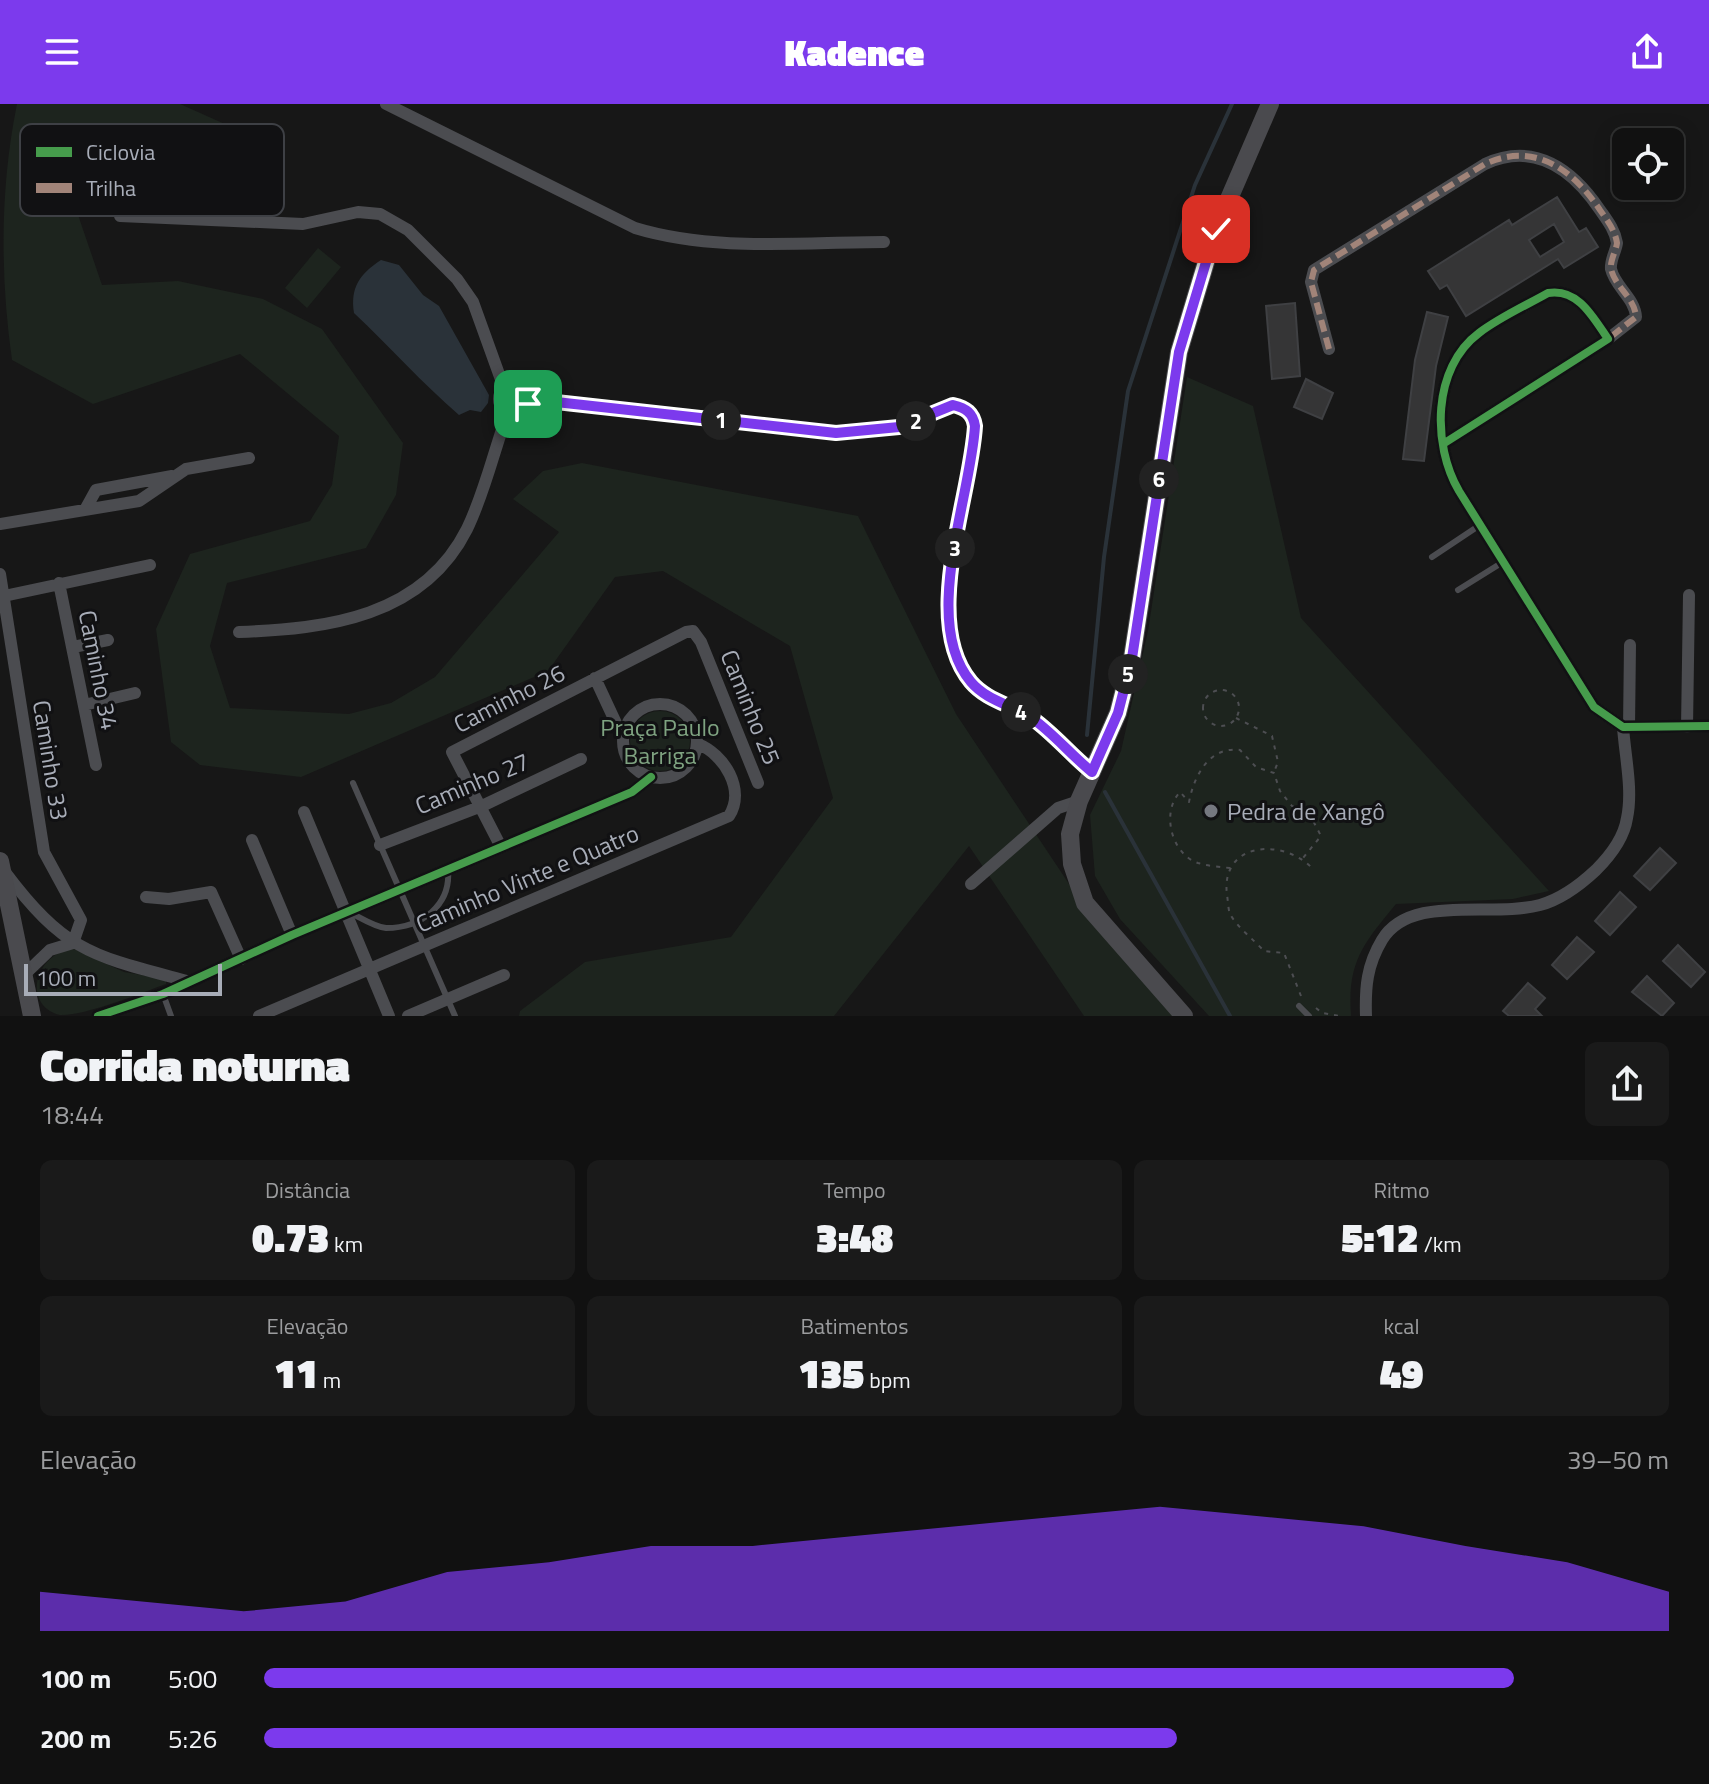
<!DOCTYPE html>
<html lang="pt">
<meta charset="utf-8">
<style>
:root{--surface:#111;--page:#1a1a1a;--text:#f1f3f6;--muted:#9c9d9f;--line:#303131;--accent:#7c3aed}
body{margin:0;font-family:"Titillium Web",sans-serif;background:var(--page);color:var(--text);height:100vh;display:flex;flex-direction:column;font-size:30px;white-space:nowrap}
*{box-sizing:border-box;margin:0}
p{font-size:26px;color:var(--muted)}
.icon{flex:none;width:44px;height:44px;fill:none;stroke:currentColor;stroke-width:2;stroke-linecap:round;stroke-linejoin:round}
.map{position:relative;height:912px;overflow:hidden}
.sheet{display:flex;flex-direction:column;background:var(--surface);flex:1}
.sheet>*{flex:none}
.tools{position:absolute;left:1612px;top:24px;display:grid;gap:16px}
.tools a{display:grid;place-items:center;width:72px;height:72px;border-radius:12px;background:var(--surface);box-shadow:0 4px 20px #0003,0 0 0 2px var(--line);font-size:40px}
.scale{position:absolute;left:24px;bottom:20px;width:198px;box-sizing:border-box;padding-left:8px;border:4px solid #a8adb8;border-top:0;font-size:22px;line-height:28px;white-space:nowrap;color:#a8adb8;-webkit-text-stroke:6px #111113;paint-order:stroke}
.pin{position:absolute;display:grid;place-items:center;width:68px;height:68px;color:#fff;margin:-34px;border-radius:16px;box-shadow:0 4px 12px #0006}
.km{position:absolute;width:40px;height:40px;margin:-20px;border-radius:50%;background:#222;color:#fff;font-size:22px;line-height:40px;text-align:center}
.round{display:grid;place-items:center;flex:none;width:84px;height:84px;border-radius:12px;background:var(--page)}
.head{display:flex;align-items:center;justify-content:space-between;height:136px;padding:0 40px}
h1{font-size:44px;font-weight:800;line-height:60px}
.stats{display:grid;grid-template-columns:repeat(3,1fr);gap:12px;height:136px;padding:8px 40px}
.stats div{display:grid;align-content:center;border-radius:12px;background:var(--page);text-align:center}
.stats b{font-size:40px;font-weight:800}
.stats small{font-size:22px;font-weight:400}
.stats p{font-size:22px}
.chart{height:224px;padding:16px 40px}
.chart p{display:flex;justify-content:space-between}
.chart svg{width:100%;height:144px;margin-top:8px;fill:var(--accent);opacity:.7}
ul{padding:0 40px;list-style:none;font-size:26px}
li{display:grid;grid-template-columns:128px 96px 1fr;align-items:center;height:60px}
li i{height:20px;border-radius:10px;background:var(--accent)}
header{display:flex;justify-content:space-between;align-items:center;height:104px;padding:0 40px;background:var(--accent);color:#fff;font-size:36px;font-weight:800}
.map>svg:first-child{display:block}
.green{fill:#1d241e}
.water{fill:#2a3239}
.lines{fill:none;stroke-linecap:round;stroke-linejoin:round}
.stream{stroke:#2a3239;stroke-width:4}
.building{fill:#353536;stroke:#3f4043;stroke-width:2;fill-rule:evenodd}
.path{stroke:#4d4e52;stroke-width:2;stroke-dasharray:4 6;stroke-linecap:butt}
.service{stroke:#4b4c50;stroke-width:6}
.minor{stroke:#4b4c50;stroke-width:12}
.secondary{stroke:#4a4a4e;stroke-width:18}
.quiet{stroke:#a18479;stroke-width:6;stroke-dasharray:12 6;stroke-linecap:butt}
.cycleway-casing{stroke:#111113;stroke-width:13}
.cycleway{stroke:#469c4c;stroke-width:8}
.route-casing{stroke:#fff;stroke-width:16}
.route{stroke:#7c3aed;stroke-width:10}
.poi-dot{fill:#757880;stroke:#111113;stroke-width:3}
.labels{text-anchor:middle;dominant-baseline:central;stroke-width:6;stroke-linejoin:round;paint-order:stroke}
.street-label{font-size:24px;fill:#a8adb8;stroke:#111113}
.park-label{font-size:24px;fill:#7fa381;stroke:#111113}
.poi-label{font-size:24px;fill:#a8adb8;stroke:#111113;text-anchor:start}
.key{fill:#111113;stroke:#3e4045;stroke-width:2}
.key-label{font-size:22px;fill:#a8adb8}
</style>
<header><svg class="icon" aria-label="menu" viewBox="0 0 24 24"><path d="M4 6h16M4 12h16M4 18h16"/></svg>Kadence<svg class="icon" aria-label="share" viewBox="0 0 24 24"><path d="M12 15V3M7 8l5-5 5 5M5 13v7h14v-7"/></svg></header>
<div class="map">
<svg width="1709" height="912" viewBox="0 0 1709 912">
<rect width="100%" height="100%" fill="#171717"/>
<path class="green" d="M17,0H180L227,21L203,42L93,40L76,105L102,181L178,177L263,195L322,225L403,339L396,391L366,444L227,479L210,542L230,604L349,610L391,599L435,573L559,428L513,395L543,367L582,359L858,412L956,610L1081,798L1173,912H1084L969,742L834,912H519L520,907L585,858L731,833L833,694L790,542L663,467L615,473L548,567L301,673L200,661L171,638L156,525L190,450L310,417L332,381L339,332L240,250L93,300L12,256C0,172 0,83 17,0Z
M318,144L341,163L307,204L285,184Z
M1187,273L1253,302L1301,514L1549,787L1513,795L1396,800C1363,840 1347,858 1351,912H1209L1120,815L1095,772L1090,711L1121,647L1148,527Z
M630 637a30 30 0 1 1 60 0a30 30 0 1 1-60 0Z
M74,845L124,868L166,875V880C141,889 85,912 60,911C21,901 35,848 74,845Z"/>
<path class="water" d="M381,156L399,161L423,191L439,202L489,291L488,299L481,308L470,306L459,311C422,279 390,243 354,209C350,183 360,170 381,156Z"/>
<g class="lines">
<path class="stream" d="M1087,631L1104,453L1128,287L1195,81L1232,0
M1105,688L1230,912"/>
</g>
<path class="building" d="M1557,93L1579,128L1586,124L1598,143L1564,164L1558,155L1466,212L1447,181L1440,185L1428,167L1509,116L1512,121ZM1554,120L1564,138L1540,153L1529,136Z
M1295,199L1300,272L1272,275L1266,202Z
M1427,208L1448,213L1436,262L1424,357L1403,355L1415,256Z
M1306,275L1333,289L1322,315L1294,303Z
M1660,744L1676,759L1650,786L1634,772Z
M1620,788L1636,803L1610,831L1595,817Z
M1577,833L1594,848L1567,875L1552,861Z
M1678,841L1705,868L1691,883L1663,857Z
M1647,872L1674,899L1662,912L1632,888Z
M1528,879L1545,894L1535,905L1542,912H1509L1503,907Z"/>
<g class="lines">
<path class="path" d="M1203 604a18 18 0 1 1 36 0a18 18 0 1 1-36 0Z
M1236,614L1272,632L1278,658L1274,668
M1230,764C1220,763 1208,762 1198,759C1171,750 1161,708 1180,688L1189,698C1194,672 1209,642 1240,646L1256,663L1274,669L1280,687L1292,702L1309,709L1321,732L1303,754
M1301,892L1284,849L1264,847C1254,836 1237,823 1230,810C1228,805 1228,796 1227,791C1220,738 1283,733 1313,765
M1316,904L1322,909L1340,912"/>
<path class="service" d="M1432,453L1480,421
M1458,486L1503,458
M353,679L455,912
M351,809C361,814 375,823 386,824C422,824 451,801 448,766
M163,890L171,912
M1299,902L1309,912"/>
<path class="minor" d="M386,0L635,124C714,148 802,138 884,138
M120,112L303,120L358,108L380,110L408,126L457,175L473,198L504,284
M1329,245L1311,178L1314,166L1485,60C1535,37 1573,66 1600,106C1607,116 1615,126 1617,139C1616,147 1610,156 1611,165C1615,183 1635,194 1636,213L1608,235
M499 295a15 15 0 1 1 30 0a15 15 0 1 1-30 0Z
M529,295L836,329L899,323L953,301C967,304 973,309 975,322C971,393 919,517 971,578C987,596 1013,601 1033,615C1054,630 1071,651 1092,668
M1443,340L1608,235C1593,213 1578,184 1548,189C1525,202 1500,213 1479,229C1432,264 1432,341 1459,387L1594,603L1623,623L1709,622
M85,406L96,386L172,372
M0,420L139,397L186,365L249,354
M0,470L44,748L81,816L73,839
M59,479L96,661
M4,492L150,461
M239,528C327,525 423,513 467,425C485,388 494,346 508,308
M73,543L108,536
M595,574L622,632
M623 637a37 37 0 1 1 74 0a37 37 0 1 1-74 0Z
M84,601L135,589
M1629,623L1630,541
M1687,623L1689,491
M304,708L389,912
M252,736L292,831
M380,741L482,702L581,655
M501,743L452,648L686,528L693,527L701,538L758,679
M5,768C66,849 93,852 187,877
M971,780L1058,704L1079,697
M146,793L169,795L211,788L241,855
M25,870L50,846L73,839
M98,912L163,890L292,831L632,688L651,673
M259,912L729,712C746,686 724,650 698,640
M408,912L504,871
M1366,912C1365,883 1367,861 1382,836C1410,789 1491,814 1540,801C1562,795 1580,781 1596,766C1610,752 1624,734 1627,714C1633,686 1625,652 1623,623"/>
<path class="secondary" d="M0,757L32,912
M1184,912L1085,799L1072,760L1070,730L1079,697L1118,609L1132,554L1179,248L1216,125L1270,0"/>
<path class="quiet" d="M1329,245L1311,178L1314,166L1485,60C1535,37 1573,66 1600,106C1607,116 1615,126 1617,139C1616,147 1610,156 1611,165C1615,183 1635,194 1636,213L1608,235"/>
<g class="cycleway-casing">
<path id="cycleway" d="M529,295L836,329L899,323L953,301C967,304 973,309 975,322C971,393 919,517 971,578C987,596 1013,601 1033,615C1054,630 1071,651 1092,668
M1443,340L1608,235C1593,213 1578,184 1548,189C1525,202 1500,213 1479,229C1432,264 1432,341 1459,387L1594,603L1623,623L1709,622
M98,912L163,890L292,831L632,688L651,673"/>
</g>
<use href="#cycleway" class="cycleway"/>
</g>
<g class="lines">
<g class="route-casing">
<path id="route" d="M528,300L529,295L836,329L899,323L953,301C966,304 973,309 975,322C971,393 920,518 971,578C987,597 1013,601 1033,615C1054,630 1071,651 1092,668L1118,609L1132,554L1179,248L1216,125"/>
</g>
<use href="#route" class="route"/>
</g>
<circle class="poi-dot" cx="1211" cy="707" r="8"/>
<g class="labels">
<g class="street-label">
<text transform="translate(99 566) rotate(79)">Caminho 34</text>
<text transform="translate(509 594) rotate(-27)">Caminho 26</text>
<text transform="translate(751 603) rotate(68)">Caminho 25</text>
<text transform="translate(51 656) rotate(81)">Caminho 33</text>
<text transform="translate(472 679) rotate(-23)">Caminho 27</text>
<text transform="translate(527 774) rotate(-23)">Caminho Vinte e Quatro</text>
</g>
<g class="park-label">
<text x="660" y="623">Praça Paulo<tspan x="660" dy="28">Barriga</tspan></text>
</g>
<g class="poi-label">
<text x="1227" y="707">Pedra de Xangô</text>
</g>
</g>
<rect x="20" y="20" width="264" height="92" rx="12" class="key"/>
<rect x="36" y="43" width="36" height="10" fill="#469c4c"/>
<rect x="36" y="79" width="36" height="10" fill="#a18479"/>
<g class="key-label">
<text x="86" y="56">Ciclovia</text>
<text x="86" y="92">Trilha</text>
</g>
</svg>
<div class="tools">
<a><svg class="icon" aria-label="locate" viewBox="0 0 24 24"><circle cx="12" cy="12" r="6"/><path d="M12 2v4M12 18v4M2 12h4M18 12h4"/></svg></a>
</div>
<div class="scale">100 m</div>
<div class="pin" style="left:528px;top:300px;background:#1e9e55"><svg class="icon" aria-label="arrive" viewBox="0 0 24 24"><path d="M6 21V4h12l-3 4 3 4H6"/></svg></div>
<div class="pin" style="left:1216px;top:125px;background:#d93025"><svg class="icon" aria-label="check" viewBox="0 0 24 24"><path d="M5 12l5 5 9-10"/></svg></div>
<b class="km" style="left:721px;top:316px">1</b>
<b class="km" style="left:916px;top:317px">2</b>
<b class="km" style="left:955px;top:444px">3</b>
<b class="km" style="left:1021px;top:608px">4</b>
<b class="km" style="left:1128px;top:570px">5</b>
<b class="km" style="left:1159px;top:375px">6</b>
</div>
<section class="sheet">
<div class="head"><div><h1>Corrida noturna</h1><p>18:44</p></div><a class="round"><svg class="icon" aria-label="share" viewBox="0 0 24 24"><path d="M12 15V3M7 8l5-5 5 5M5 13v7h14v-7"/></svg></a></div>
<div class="stats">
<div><p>Distância</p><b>0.73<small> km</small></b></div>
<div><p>Tempo</p><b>3:48</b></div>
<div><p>Ritmo</p><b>5:12<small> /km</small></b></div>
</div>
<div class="stats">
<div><p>Elevação</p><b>11<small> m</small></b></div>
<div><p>Batimentos</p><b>135<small> bpm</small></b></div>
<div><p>kcal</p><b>49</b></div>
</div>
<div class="chart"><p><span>Elevação</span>39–50 m</p>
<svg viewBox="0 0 160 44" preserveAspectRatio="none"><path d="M0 44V32L10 35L20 38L30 35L40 26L50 23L60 18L70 18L80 15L90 12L100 9L110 6L120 9L130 12L140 18L150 23L160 32V44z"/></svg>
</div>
<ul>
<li><b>100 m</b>5:00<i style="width:89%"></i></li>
<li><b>200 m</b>5:26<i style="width:65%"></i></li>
</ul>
</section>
